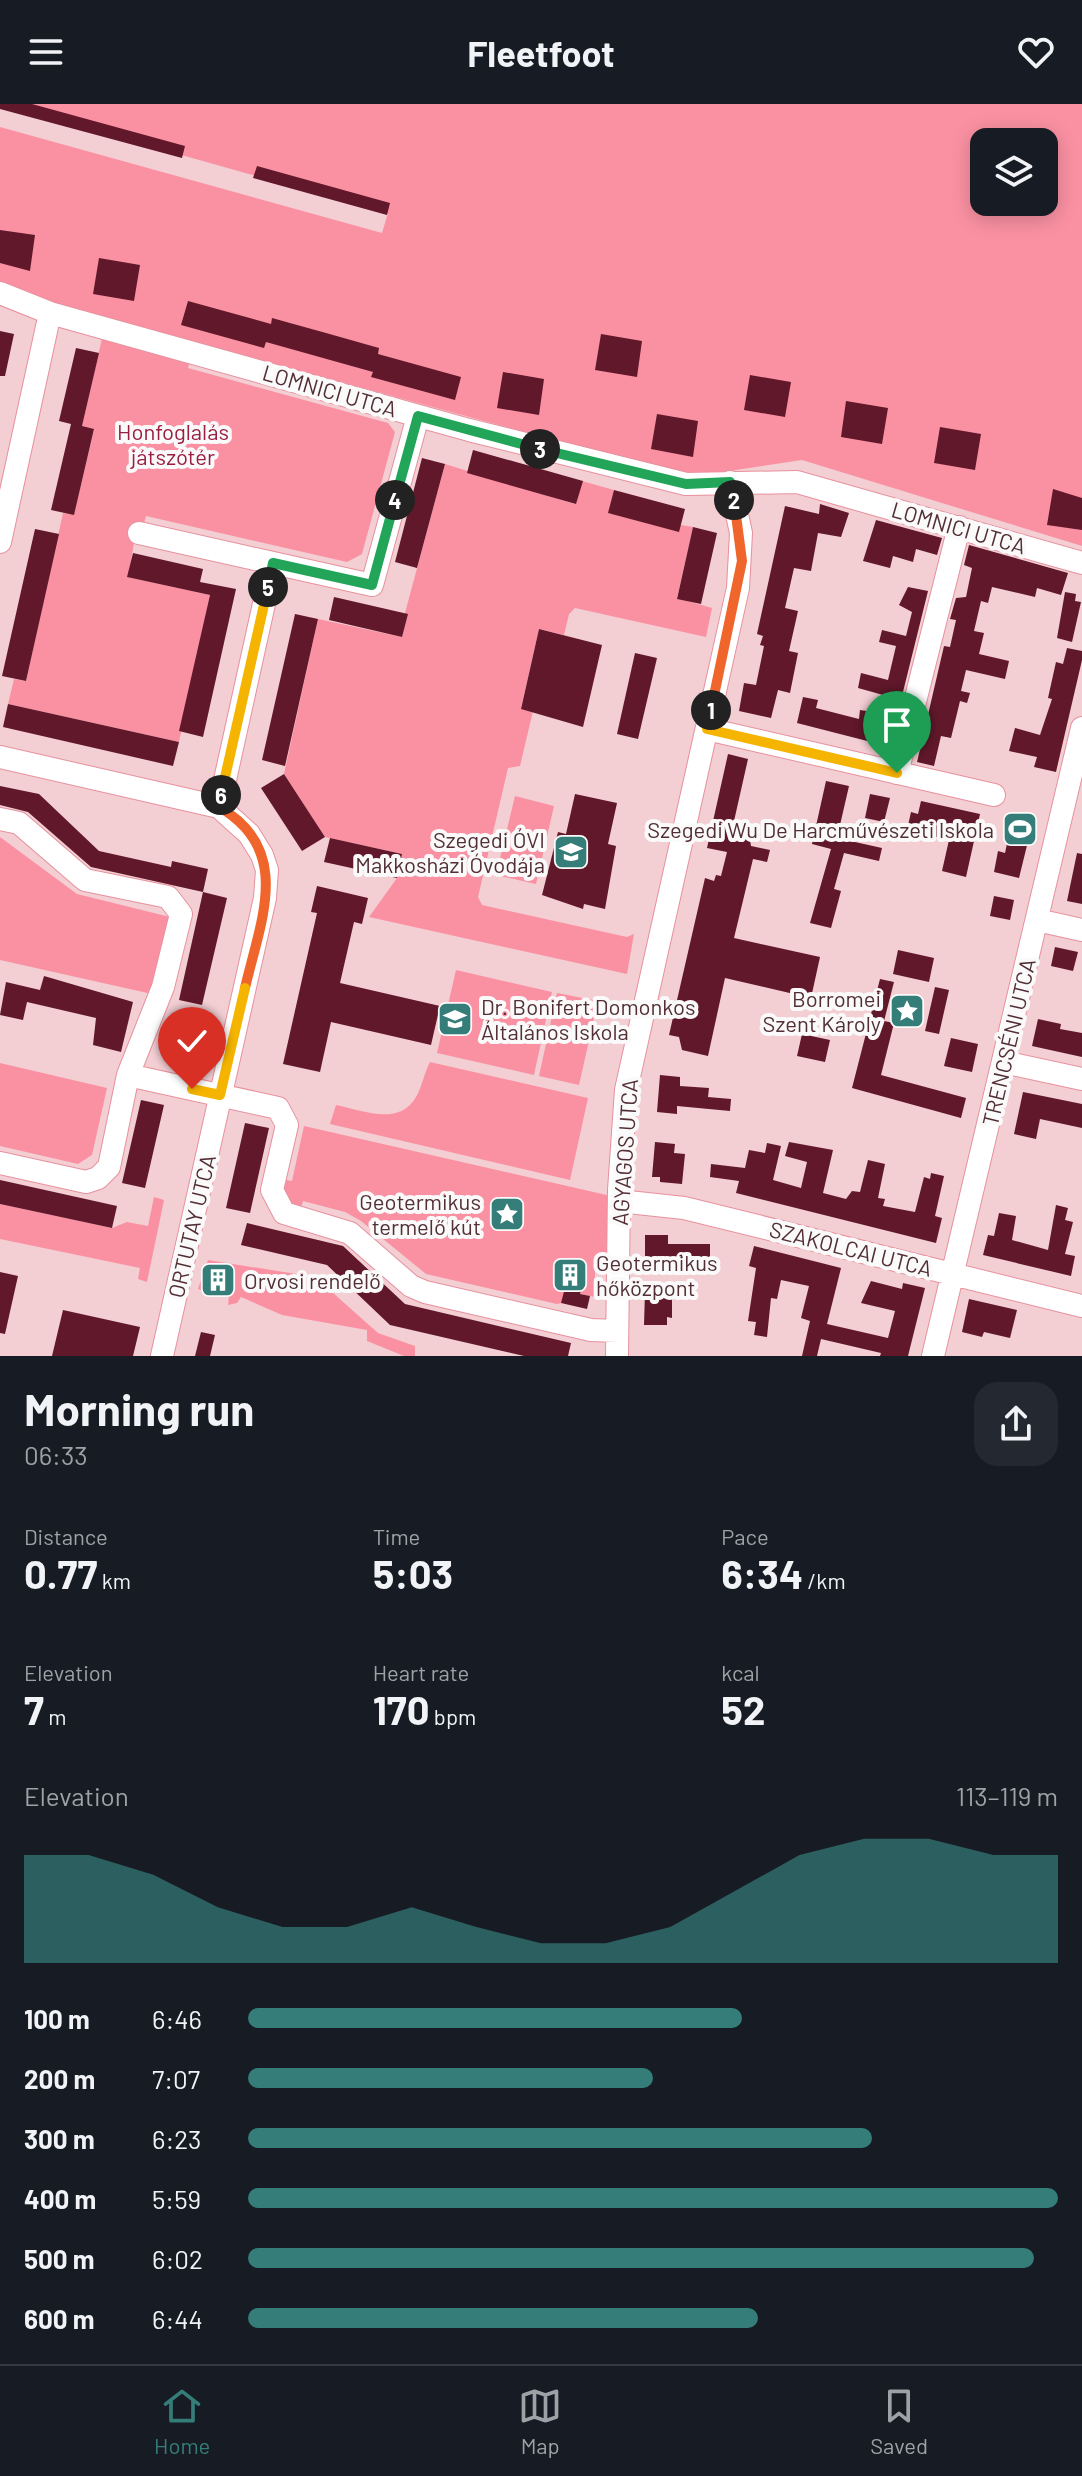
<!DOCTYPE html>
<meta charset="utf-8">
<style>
:root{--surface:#171b24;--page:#242831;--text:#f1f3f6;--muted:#9ea1a6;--line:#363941;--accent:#357d79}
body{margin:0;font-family:Barlow,sans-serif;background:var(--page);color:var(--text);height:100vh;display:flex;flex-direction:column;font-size:30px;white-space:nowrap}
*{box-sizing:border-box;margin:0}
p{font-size:26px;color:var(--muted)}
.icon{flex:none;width:44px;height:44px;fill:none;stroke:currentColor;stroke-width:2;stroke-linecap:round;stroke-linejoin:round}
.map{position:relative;height:1252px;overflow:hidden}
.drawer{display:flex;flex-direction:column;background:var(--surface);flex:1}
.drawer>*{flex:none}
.buttons{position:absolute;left:970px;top:24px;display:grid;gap:16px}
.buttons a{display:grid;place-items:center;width:88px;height:88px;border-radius:16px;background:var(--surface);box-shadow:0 4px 20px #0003;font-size:40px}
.pin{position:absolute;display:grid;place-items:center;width:68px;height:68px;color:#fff;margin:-82px -34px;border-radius:50% 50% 50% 0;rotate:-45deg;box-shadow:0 0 8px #0007}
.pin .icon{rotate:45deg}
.km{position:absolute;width:40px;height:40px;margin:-20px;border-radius:50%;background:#222;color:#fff;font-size:22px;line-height:40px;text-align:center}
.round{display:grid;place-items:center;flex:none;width:84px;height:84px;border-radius:24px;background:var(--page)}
.head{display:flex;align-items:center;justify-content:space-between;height:136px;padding:0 24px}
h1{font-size:44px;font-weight:700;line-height:60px}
.stats{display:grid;grid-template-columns:repeat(3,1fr);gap:12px;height:136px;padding:8px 24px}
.stats div{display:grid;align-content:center}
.stats b{font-size:40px;font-weight:700}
.stats small{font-size:22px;font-weight:400}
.stats p{font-size:22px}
.chart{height:224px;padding:16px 24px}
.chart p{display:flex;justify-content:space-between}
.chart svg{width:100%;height:144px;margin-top:8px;fill:var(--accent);opacity:.7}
ul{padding:0 24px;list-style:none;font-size:26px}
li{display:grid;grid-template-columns:128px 96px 1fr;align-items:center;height:60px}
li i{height:20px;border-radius:10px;background:var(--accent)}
header{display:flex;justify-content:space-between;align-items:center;height:104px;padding:0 24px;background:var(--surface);font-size:36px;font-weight:700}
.tabs{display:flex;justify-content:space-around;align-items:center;height:112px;border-top:2px solid var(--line);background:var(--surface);font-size:22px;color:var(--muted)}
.tabs a{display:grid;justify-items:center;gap:4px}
.tabs .selected{color:var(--accent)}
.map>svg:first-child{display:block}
.green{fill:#fa91a3;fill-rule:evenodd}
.building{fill:#60182a}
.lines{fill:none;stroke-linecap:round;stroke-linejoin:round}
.minor-casing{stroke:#e7919e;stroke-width:24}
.minor{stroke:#fff;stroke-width:22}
.split-1-casing{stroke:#fff;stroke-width:16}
.split-2-casing{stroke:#fff;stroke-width:16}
.split-3-casing{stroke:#fff;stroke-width:16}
.split-4-casing{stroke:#fff;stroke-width:16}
.split-5-casing{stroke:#fff;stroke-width:16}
.split-6-casing{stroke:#fff;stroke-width:16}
.split-7-casing{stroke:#fff;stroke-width:16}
.split-8-casing{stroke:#fff;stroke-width:16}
.split-1{stroke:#f5b400;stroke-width:10}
.split-2{stroke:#f0652b;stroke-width:10}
.split-3{stroke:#22a559;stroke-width:10}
.split-4{stroke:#22a559;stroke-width:10}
.split-5{stroke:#22a559;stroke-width:10}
.split-6{stroke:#f5b400;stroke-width:10}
.split-7{stroke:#f0652b;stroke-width:10}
.split-8{stroke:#f5b400;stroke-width:10}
.labels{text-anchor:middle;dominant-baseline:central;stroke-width:8;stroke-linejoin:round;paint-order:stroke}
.street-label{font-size:22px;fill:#532f35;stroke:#fafafa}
.park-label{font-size:22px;fill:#9a1e42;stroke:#fafafa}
.poi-label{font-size:22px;fill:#532f35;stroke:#fafafa;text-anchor:end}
</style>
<header><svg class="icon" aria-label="menu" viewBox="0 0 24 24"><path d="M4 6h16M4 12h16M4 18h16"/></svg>Fleetfoot<svg class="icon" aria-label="heart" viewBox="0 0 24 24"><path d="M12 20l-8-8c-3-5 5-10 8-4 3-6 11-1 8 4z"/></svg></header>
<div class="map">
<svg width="1082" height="1252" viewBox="0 0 1082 1252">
<rect width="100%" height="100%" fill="#f3ced3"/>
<path class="green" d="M0,0H1082V442L802,356L690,373L68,204L0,180V23L382,129L388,109ZM984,38H1044V98H984Z
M103,230L191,254L188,264L388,319L395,328L362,450L347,458L146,412L143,423L137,422L128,473L210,491L179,638L8,600L14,575L26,577L63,409L74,410L94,326L82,322Z
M445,360L575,400L582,377L614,386L609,409L693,423L677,494L712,504L706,533L575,504L569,510L564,531L539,525L521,604L533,607L520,662L508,664L478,793L482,801L627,833L634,830L627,870L369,813L397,774L402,750L325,733L284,670L318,515L402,533L405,509Z
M515,692L554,702L536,780L496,771Z
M0,733L77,790L170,813L152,890L0,856Z
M456,866L552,888L534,971L437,949Z
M557,889L598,897L579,981L539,972Z
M430,958L588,994L570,1076L330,1020L336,1001C362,1006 399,1023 416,993C422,983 424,969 430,958Z
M0,959L107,984L92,1051L78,1060L0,1042Z
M304,1022L611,1092L609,1160H595V1193L565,1187L561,1199L557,1200L426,1170L361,1117L345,1108L303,1097L300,1107L283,1094L281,1075L292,1077Z
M154,1093L164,1096L147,1178L138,1175L140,1164L0,1135V1100L112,1124L127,1118L148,1122Z
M208,1156L315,1173L378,1229L415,1242V1252H404L367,1237V1226L282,1211L241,1193L237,1199L228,1201L232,1165L214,1161L208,1188L198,1185Z"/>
<path class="building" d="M0,0H32L185,42L182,54L0,5Z
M257,62L390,99L387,111L253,74Z
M0,126L35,131L30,167L0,159Z
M99,154L140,161L134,197L93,190Z
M188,197L271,220L272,214L326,229L379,244L378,250L461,273L455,296L371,273L373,268L266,238L264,244L181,221Z
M0,227L14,230L5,272H0Z
M601,230L642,237L637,273L595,266Z
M76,244L99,249L82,322L94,325L74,411L51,406L71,320L59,317Z
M503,268L544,275L539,311L497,304Z
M750,271L791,278L785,313L744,306Z
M846,297L888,304L882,340L841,333Z
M657,310L698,317L693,353L651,345Z
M940,323L981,330L975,366L934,359Z
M473,346L583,377L576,400L467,369Z
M422,354L445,360L417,464L395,458Z
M1053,385L1082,394V426L1047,421Z
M614,386L685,405L679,428L608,409Z
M820,400L849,409L841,433L818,429L811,467L794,464L785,504L798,507L789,547L798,549L790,589L778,586L771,614L739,607L744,579L756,581L764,542L760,541L763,532L757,530L785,402L819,410Z
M876,416L942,434L937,451L916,445L913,458L893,452L890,464L863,457Z
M693,423L717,429L701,500L677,495Z
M35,425L59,430L26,577L2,572Z
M969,441L1068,469L1061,491L1037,484L1035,493L992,483L988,499L981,497L974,527L984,529L979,550L1009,557L1005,575L966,566L961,587L970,589L967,599L960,597L951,634L941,632L934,662L917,658L944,542L950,543L956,516L950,515L956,494L966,493L972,464L964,461Z
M133,449L203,465L200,478L236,485L203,633L179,627L210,491L127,473Z
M908,483L928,487L901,596L858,584L861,569L888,576L896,542L879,538L882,526L906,532L912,508L899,501Z
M1065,488L1076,490L1075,497L1081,498L1072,538L1057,534Z
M334,493L408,510L402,533L329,516Z
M295,510L318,515L285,662L262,656Z
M539,525L602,541L583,623L521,605Z
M1067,544L1082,547V556L1056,668L1034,663L1037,653L1009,647L1015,624L1040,631L1052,595L1048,594L1056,558L1063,560Z
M635,549L657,554L638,635L617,630Z
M803,593L818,596L816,604L859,615L860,606L880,609L875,639L797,619Z
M8,600L179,638L173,662L3,623Z
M728,650L748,655L732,726L749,730L751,742L770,746L767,758L753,755L734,834L820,853L811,894L725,874L708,952L682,946L679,933L669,931L705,774L714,777L716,771L721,772L727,748L707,744Z
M284,670L325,733L302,747L261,684Z
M826,677L849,682L837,734L882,744L879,757L844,749L834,785L841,787L831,824L810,819L831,745L812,740Z
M0,682L39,690L99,747L171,763L172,757L208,765L203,788L91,763L28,708L0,701Z
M575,690L617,699L608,740L616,742L605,805L584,800L583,805L542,791L558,728L566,730Z
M870,690L890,694L884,718L865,714Z
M921,697L980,710L966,773L942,767L949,736L907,726L911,708L918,710Z
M1012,716L1032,721L1019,774L994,768L998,747L1005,749Z
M330,734L402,750L397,774L324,758Z
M1077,749L1082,750V800L1067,797Z
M317,782L368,794L362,820L354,818L340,879L440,902L431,941L331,918L320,968L283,960L317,809L311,808Z
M203,788L227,794L202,901L179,896Z
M994,792L1014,796L1010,816L990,812Z
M1055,843L1078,848L1073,867L1051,862Z
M898,846L934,854L929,878L893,870Z
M44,872L133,898L121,948L93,941L96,914L27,898L23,916L0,911L6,878L40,886Z
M880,875L894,878L884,917L894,919L881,971L966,994L961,1014L852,984Z
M935,883L949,886L939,930L925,927Z
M1038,915L1061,920L1060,925L1082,929V953L1032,942Z
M802,930L830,936L825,958L797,952Z
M951,934L978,940L972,968L944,962Z
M660,971L680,973V982L709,984L708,993L731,995L730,1007L677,1002V1010L657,1008Z
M1023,988L1082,1000V1024L1040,1015L1036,1035L1014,1030Z
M141,996L164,1001L145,1084L122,1079Z
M245,1019L269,1024L250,1109L226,1104Z
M655,1038L675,1040L674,1049L685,1050L682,1080L660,1078V1073H652Z
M789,1038L833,1046L823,1089L846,1095L852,1087L860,1088L868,1056L885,1060L878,1094L885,1095L883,1102L915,1108L924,1073L930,1075L931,1069L944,1072L935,1112L942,1114L936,1139L736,1089L739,1077L710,1073L711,1060L745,1064L749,1046L765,1049L767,1039L781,1042L773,1076L801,1084L807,1058L785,1052Z
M0,1076L117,1102L112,1124L0,1100Z
M1056,1101L1068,1104L1065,1116L1073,1118L1065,1150L1075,1152L1071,1172L983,1151L988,1131L994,1132L999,1109L1016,1112L1012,1136L1048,1146Z
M247,1119L343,1142L405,1200L571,1239L568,1252H524L390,1221L327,1161L241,1141Z
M645,1131H668V1140H710V1154L667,1157V1165H645Z
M754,1142L841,1164L827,1220L888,1234L895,1207L861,1199L871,1177L902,1185L903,1179L925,1184L908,1252H880L881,1249L821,1235L817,1252H802L810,1217L801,1214L809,1182L781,1176L777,1195L771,1194L767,1233L754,1231L756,1218L748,1217L756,1164L749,1162Z
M559,1159L585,1165L580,1190L590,1192L587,1205L561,1199L566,1180L555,1177Z
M214,1161L229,1164L223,1192L208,1188Z
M0,1168L18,1172L5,1230L0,1229Z
M645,1187L667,1188V1194H672V1214L667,1213V1221H644Z
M969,1195L1017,1206L1010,1234L984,1228L982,1233L962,1228Z
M63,1206L140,1223L133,1252H52Z
M201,1228L215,1231L210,1252H195Z"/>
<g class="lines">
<g class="minor-casing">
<path id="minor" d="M0,189L50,209L469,326L686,380L797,378L1082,459
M139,429L273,459
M0,438L50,209
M707,625L994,691
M0,653L219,703L249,730L262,751L267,766L265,794L162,1252
M897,669L959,423
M219,703L273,459L372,481L418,312
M0,715L19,719L85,776L168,793L181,810L163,883L128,971
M1037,816L1082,826
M1003,958L1082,975
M0,1059L86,1078L98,1074L109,1063L128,971L278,1004L287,1021L272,1086L284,1109L350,1129L411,1182L425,1188L591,1226L617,1227
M619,1097L684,1104L1082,1202
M617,1252L619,1086L626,986L738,484L741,429L730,378
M933,1252L1082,624"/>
</g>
<use href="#minor" class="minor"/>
</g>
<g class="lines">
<g class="split-1-casing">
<path id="split-1" d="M711,606L707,625L897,669"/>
</g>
<g class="split-2-casing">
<path id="split-2" d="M711,606L742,457L734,396"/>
</g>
<g class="split-3-casing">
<path id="split-3" d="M540,345L686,380L730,378L734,396"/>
</g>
<g class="split-4-casing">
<path id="split-4" d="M395,396L418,312L540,345"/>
</g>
<g class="split-5-casing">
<path id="split-5" d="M268,483L273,459L372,481L395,396"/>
</g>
<g class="split-6-casing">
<path id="split-6" d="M221,691L268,483"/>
</g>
<g class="split-7-casing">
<path id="split-7" d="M221,691L219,703C294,746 260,818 245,884"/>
</g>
<g class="split-8-casing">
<path id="split-8" d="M192,985L220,991L245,884"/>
</g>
<use href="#split-1" class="split-1"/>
<use href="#split-2" class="split-2"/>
<use href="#split-3" class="split-3"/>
<use href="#split-4" class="split-4"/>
<use href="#split-5" class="split-5"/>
<use href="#split-6" class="split-6"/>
<use href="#split-7" class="split-7"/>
<use href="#split-8" class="split-8"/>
</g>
<defs>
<g id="stadium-square" transform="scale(1.8)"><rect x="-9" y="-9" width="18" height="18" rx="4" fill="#357d79" stroke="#fafafa"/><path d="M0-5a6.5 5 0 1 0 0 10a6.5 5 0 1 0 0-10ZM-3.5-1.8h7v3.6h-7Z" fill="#fff"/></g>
<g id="school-square" transform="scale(1.8)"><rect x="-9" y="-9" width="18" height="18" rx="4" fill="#357d79" stroke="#fafafa"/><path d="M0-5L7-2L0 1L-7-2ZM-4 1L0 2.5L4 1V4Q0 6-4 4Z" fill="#fff"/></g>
<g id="sight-square" transform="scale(1.8)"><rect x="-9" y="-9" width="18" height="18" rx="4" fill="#357d79" stroke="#fafafa"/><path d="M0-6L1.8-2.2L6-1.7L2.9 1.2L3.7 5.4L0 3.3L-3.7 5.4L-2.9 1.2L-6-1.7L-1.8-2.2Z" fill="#fff"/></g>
<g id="building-square" transform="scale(1.8)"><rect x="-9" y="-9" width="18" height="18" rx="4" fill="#357d79" stroke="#fafafa"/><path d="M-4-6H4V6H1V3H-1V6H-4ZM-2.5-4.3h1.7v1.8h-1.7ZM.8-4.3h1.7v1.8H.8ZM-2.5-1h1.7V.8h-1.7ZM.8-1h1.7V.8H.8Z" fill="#fff"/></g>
</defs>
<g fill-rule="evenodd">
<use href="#stadium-square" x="1020" y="725"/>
<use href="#school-square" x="571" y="748"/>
<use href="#sight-square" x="907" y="907"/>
<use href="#school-square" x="455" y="915"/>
<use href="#sight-square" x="507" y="1110"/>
<use href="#building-square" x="570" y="1171"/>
<use href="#building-square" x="218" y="1176"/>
</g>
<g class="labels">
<g class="street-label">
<text transform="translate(330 286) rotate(16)">LOMNICI UTCA</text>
<text transform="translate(959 423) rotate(16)">LOMNICI UTCA</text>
<text transform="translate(1008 938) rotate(-77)">TRENCSÉNI UTCA</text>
<text transform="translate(624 1048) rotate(-86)">AGYAGOS UTCA</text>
<text transform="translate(191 1122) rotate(-77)">ORTUTAY UTCA</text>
<text transform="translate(851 1144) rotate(14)">SZAKOLCAI UTCA</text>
</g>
<g class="park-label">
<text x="173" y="327">Honfoglalás<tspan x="173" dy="25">játszótér</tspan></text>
</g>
<g class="poi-label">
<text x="994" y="725">Szegedi Wu De Harcművészeti Iskola</text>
<text x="545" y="735">Szegedi ÓVI<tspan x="545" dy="25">Makkosházi Óvodája</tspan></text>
<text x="881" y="894">Borromei<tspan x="881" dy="25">Szent Károly</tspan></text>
<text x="481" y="902" text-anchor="start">Dr. Bonifert Domonkos<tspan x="481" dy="25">Általános Iskola</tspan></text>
<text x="481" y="1097">Geotermikus<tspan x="481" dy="25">termelő kút</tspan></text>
<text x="596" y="1158" text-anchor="start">Geotermikus<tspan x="596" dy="25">hőközpont</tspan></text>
<text x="244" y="1176" text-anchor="start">Orvosi rendelő</text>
</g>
</g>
</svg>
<div class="buttons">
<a><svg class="icon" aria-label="layers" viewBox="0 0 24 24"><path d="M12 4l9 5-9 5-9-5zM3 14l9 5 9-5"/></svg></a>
</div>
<div class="pin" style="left:897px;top:669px;background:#1e9e55"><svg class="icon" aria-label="arrive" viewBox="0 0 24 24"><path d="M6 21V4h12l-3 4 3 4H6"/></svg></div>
<div class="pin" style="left:192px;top:985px;background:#d93025"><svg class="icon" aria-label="check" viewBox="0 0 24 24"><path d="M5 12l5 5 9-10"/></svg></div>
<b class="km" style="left:711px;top:606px">1</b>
<b class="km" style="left:734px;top:396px">2</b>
<b class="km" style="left:540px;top:345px">3</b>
<b class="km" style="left:395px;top:396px">4</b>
<b class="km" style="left:268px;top:483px">5</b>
<b class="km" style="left:221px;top:691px">6</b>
</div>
<section class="drawer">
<div class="head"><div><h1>Morning run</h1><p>06:33</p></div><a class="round"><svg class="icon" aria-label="share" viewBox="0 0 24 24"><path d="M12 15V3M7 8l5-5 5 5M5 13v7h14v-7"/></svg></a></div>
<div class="stats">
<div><p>Distance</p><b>0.77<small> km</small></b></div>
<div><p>Time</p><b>5:03</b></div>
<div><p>Pace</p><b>6:34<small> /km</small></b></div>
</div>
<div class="stats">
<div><p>Elevation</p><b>7<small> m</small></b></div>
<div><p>Heart rate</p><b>170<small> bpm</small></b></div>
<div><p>kcal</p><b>52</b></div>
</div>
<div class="chart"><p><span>Elevation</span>113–119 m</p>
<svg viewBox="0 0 160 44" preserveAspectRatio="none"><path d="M0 44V11L10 11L20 17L30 27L40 33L50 33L60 27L70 33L80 38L90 38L100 33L110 22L120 11L130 6L140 6L150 11L160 11V44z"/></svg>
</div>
<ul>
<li><b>100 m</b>6:46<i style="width:61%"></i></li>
<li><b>200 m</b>7:07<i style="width:50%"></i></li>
<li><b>300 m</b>6:23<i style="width:77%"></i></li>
<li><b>400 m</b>5:59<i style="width:100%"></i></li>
<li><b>500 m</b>6:02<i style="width:97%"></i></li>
<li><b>600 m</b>6:44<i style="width:63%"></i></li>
</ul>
</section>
<nav class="tabs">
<a class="selected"><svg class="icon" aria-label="home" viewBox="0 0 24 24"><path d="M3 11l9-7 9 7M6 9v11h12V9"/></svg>Home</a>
<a><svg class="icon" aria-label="map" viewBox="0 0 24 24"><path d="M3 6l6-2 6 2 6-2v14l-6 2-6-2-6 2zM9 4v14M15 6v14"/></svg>Map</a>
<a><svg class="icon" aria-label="saved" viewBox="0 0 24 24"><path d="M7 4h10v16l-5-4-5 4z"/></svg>Saved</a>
</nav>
